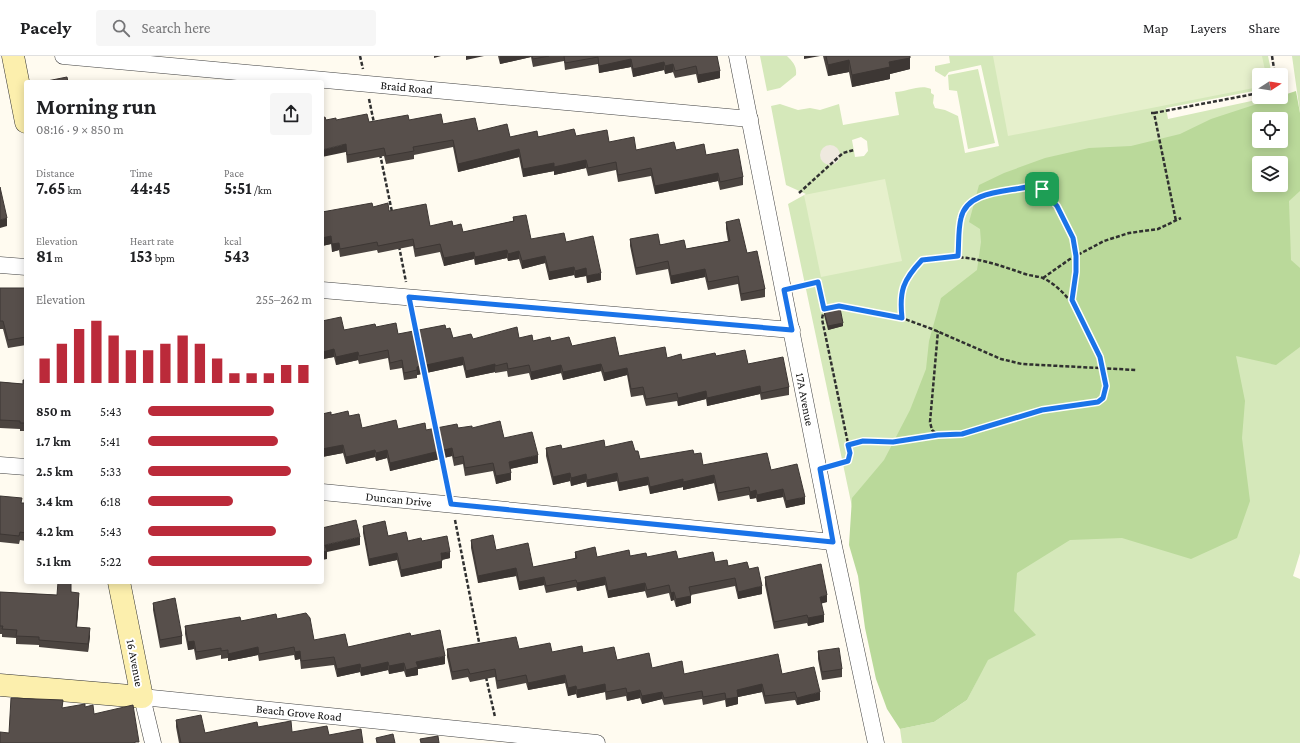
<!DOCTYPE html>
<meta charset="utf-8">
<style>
:root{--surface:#fff;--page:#f6f6f6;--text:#202124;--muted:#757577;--line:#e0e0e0;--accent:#bb2a3a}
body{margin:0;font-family:"Crimson Pro",serif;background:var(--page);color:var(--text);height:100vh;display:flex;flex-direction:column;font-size:15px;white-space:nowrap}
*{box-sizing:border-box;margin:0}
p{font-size:13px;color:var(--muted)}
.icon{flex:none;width:22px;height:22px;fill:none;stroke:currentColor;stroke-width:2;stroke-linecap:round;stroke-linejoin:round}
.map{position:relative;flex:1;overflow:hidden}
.side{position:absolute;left:24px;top:24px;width:300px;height:504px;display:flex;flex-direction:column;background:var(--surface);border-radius:4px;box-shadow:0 2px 10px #0003}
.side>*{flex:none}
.needle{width:26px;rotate:78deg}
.fabs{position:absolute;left:1252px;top:12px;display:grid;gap:8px}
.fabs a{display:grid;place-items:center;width:36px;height:36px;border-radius:4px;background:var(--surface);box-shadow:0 2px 10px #0003;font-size:20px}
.pin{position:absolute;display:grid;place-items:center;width:34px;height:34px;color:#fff;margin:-17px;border-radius:8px;box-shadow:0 2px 6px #0006}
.round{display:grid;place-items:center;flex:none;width:42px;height:42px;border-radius:4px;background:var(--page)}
.summary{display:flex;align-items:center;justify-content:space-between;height:68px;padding:0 12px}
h1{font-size:22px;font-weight:700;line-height:30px}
.stats{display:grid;grid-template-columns:repeat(3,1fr);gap:6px;height:68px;padding:4px 12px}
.stats div{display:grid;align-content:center}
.stats b{font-size:17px;font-weight:700}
.stats small{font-size:11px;font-weight:400}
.stats p{font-size:11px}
.chart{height:112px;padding:8px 12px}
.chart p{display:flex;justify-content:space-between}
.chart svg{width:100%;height:72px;margin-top:4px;stroke:var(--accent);stroke-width:6}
ul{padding:0 12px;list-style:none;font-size:13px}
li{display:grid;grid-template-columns:64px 48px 1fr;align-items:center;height:30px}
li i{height:10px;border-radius:5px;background:var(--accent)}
header{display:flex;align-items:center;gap:24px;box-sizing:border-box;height:56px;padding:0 20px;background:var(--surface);border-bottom:1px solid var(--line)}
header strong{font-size:19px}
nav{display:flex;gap:22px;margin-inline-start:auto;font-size:14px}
.search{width:280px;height:36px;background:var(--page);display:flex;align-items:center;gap:10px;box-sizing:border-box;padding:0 14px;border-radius:4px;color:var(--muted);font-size:15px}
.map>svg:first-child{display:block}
.green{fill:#d5e8ba;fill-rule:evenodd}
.forest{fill:#bad99a;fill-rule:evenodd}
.pitch{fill:#e6f0cc}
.plaza{fill:#efe9df}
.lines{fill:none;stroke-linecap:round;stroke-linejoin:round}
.street-casing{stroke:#414141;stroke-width:17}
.secondary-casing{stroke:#303030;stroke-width:23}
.path{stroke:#303030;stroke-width:2.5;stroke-dasharray:4 2;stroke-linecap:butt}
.street{stroke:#fff;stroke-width:16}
.secondary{stroke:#fcefad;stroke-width:22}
.wall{fill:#4b4440}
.shaded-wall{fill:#3d3734}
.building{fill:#574f4b;stroke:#3d3734}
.route-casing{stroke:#fff;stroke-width:8}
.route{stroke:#1a73e8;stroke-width:5}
.labels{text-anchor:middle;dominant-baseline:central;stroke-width:4;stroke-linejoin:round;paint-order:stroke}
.street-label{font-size:12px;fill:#0e0e0e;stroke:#fff}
</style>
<header>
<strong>Pacely</strong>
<div class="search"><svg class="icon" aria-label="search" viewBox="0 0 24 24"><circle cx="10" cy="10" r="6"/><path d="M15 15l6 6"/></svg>Search here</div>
<nav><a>Map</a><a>Layers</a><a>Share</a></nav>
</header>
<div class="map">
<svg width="1300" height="687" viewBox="0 0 1300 687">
<rect width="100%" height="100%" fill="#fffbf0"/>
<path class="green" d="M760,0H787C793,6 797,10 796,19L780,32L767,35Z
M949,0H1268L1272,19H1259V34L1166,52L1168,63L1270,41H1281V39L1285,38L1300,109V497L1293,520L1300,523V687H902L900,673L934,666L967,644L979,620L892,640L788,148L806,138L786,129L771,50L780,48L798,54L810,52L820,54L839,48L843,69L899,59L895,36C907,36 920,28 931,33V37L934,39L933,47L935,52L945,54L958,60L965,97L999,90L981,9L949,16L945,21L935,15V10L950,7ZM1259,63H1281V85H1259ZM861,81L867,85L868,95L864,100L855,101L852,84ZM1259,107H1281V129H1259Z
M1292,0H1300V57Z
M978,13L995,87L968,93L957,35L949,34L948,19Z"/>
<path class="forest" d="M1296,35L1300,57V135L1289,145L1291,204L1300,212V291L1276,309L1236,300L1245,345L1242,382L1250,445L1237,482L1191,503L1122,482L1070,484L1017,517L1014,555L1036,579L988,604L967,644L934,666L900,673L887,653L876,623L865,572L858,520L849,489L852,442L884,404L910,354L926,313L929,285L941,242L977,214L981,186L980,173L969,166L979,129L1004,117L1045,102L1089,92L1131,90L1180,78L1211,63ZM1259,63H1281V85H1259ZM1259,107H1281V129H1259Z"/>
<path class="pitch" d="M993,0H1262L1266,19H1259V31L1008,80Z
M885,123L902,205L821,221L804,139Z"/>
<path class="plaza" d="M820 99a10 10 0 1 1 20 0a10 10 0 1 1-20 0Z"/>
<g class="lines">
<g class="street-casing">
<g id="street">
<path id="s1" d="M63,0L750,63"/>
<path id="s2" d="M737,0L833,486L876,687"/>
<path d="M0,209L26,211"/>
<path d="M322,234L792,274"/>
<path d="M0,409L26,411"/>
<path id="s3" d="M322,436L833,486"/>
<path id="s4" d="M153,687L142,641L597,687"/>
</g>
</g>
<g class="secondary-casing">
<path id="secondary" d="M13,0L26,66
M0,629L142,641L119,526"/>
</g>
<path class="path" d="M360,0L363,13
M1272,0L1275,19
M369,43L374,67
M1151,57H1154L1176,165
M1154,57L1259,37
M380,98L392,156
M799,137L843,97L854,94
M399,190L406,226
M958,200L961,163L964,155L974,143L1027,131L1041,133C1050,139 1056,148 1061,157C1078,187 1079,211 1072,244
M1043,222L1070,203L1104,185L1129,177L1158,173L1181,162
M798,231L818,226L824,253L822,263L850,397L847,405L832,409
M824,253L839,249L902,262L932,273L1001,303L1022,308L1136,314
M412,257L416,277
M902,262C899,235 903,224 922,204C961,196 988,205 1025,218C1031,220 1037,220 1043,222C1077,238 1107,300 1105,337L1103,342L1098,346L1043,354L962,378L938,379L932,374L930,366L938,275
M424,315L436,375
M848,389L863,385L893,387L938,379
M441,400L448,434
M455,464L480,591
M486,621L495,661"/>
<use href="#street" class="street"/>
<use href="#secondary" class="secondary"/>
</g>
<path class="wall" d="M498,0H717L720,22L698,27L696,18L675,22L673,16L665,18L664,14L633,21L631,11L599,17L598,8L565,14L564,5L533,11L531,1L500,8Z
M823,0H910V13L890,18V23L852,31L849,16L828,20Z
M326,64H336L369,66L409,64L443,68L510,81L576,80L609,86L636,94H676L706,99L743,121V129L720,134L718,125L655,138L651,120L618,126L616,114L588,120L586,112L554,119V115L523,121L519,101L458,116L453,91L414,99V103L386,108L384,100L347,107L346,96Z
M373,151L389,155L430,170H453L463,176L513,165V161L531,183L566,186L601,224L587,227L586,220L575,222L574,219L549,224L545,207L522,213L519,203L508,205L507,202L475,209L474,203L444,210L440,196L415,201L413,190L378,197L377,194L340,201L339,194L332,196L331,188L322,190V156Z
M726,166L747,197L765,233V241L741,245L738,228L708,234L705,221L671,228L668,213L636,219L630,190V183L686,193L728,185L726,173Z
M0,232L26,240V289L8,292L3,273H0Z
M824,255L843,270L828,274L824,259Z
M322,265L344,274L376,271L398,278L446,273L453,282L473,283L519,282L533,285H551L572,290L619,300L667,302L682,304L716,300L748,308L789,331V339L761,344L760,338L707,350L706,343L678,350L677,345L646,350L643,339L631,341L627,319L604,325L601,315L563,324L561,317L531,324L529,317L508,321L507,315L495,317V316L466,322L463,309L417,319V322L404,324L402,312L390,314L388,302L359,308L358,304L336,309L334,301L323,303L322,300Z
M26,324V375H20V373L0,372V326L23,328Z
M322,358L349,360L362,372L426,374L472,372L504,382L538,407L510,413L511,424L496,428L493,415L465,420L463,408L454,410L452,400L390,415L387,402L376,405L375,401L346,408L343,397L322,401Z
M605,391L635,395L640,403L694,398L703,409L771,414L805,448L786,452L783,441L757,446L756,442L750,443L749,439L718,445L714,427L683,434V431L650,438L648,429L619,435L617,425L587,431L586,426L571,430L570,425L553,429L546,400V392L562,393Z
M0,440L22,447L26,452V485L20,484L19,488L0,486Z
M363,470L388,480L408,485H422L450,502L442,504V512L401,521L397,504L369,510L363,477Z
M471,484L496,494L533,511L575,503V496L597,501L630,500L715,506L728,510L749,513L762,538L738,543L735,530L691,539V547L676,551L674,544L671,545L669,537L647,542L645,535L608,542L605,529L577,535L576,531L546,537L544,529L519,534L516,520L478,527L471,492Z
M765,521L827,546L821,547L824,566L808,570L807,567L774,573L765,529Z
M0,536L57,539L71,536L79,544L77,571L90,580L88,596L39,591V589L16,588V582L2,581V578H0Z
M153,547L182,580V588L160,592L153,554Z
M277,563L314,584L348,591L411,580L445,608L418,613V619L406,621L404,615L389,618L388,614L361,620L360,616L337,621L334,609L301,613L300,603L295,604L294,599L259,605L258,599L228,605V602L221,603V599L196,604L194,593L188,594L185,578V570L241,565Z
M447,593H519L552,596L583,597L652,612L684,618H782L820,644L797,649L795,644L765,648L762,636L738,641V648L726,651L725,644L703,649L702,643L664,649L662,643L642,648L640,642L627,645L626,640L606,644L605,636L577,642L576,638L568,640L565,627L528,634L526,627L497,633L495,621L470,626L468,621L452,624L447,601Z
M818,595L842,613V621L822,624L818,603Z
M176,664L205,677L258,671L292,676L329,679L363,687H179L176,671Z"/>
<path class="shaded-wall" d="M434,0H441L434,2Z
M466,0H484L466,4Z
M500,0H531V1L500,8Z
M804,0H820L804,3Z
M910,2V13L890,18V23L852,31V19L889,6Z
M631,3V11L599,17V10Z
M849,4V16L828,20V9Z
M664,6V14L633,21V13Z
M673,8V16L665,18V10Z
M720,15V22L698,27V19Z
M346,88V96L322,101V94Z
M519,93V101L458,116V108Z
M586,104V112L554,119V111Z
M554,107V115L523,121V113Z
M718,117V125L655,138V130Z
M7,162V170L0,172V164Z
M331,180V188L322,190V182Z
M339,187V194L332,196V188Z
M507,194V202L475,209V201Z
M519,195V203L508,205V198Z
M474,196V203L444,210V202Z
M545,200V207L522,213V205Z
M574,211V219L549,224V216Z
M586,212V220L575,222V215Z
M705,213V221L671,228V220Z
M601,217V224L587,227V220Z
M843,267V270L828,274V270Z
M334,293V301L323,303V296Z
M358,296V304L336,309V301Z
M463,301V309L417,319V311Z
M495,308V316L466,322V315Z
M601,308V315L563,324V316Z
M561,309V317L531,324V316Z
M627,312V319L604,325V317Z
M760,330V338L707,350V342Z
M706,335V343L678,350V342Z
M343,389V397L322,401V393Z
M452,392V400L390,415V407Z
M375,394V401L346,408V401Z
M387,394V402L376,405V397Z
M538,399V407L509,413V406Z
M511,417V424L496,428V420Z
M570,417V425L553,429V421Z
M617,417V425L587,431V424Z
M586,418V426L571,430V422Z
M714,419V427L683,434V426Z
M648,421V429L619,435V427Z
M683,423V431L650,438V431Z
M783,433V441L757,446V439Z
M756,434V442L750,443V436Z
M805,441V448L786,452V445Z
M360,481V489L327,496V503L322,504V496L325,489Z
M450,496V502L441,504V497Z
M397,497V504L369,510V503Z
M442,505V512L401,521V514Z
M516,512V520L478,527V520Z
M544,521V529L519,534V526Z
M605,521V529L577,535V527Z
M645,527V535L608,542V535Z
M762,530V538L738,543V536Z
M674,536V544L671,545V537Z
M79,537V544L76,579V571Z
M827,539V546L820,548V541Z
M691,540V547L676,551V543Z
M824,559V566L808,570V562Z
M90,572V580L88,596V588Z
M194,585V593L188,594V586Z
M258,591V599L228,605V598Z
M300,595V603L295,604V596Z
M445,600V608L418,613V619L406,621V614L416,606Z
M388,606V614L361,620V612Z
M404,607V615L389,618V610Z
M360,608V616L337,621V613Z
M565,619V627L528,634V627Z
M605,628V636L577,642V634Z
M762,628V636L738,641V648L726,651V643L737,634Z
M576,630V638L568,640V632Z
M640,634V642L627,645V637Z
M662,636V643L642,648V640Z
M820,636V644L797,649V642Z"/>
<path class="building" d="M532,0H549L533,3Z
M564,0H717L720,15L698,19L696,10L675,15L673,8L665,10L664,6L633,13L631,3L599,10L598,1L565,7Z
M826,0H910V2L889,6L890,11L852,19L849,4L828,9Z
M67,21L68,26H47V25Z
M367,58L369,66L408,59L409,64L441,58L443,68L475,62L478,75L507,68L510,81L537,75L538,81L574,73L576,80L607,74L609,86L634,81L636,94L674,86L676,94L704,88L706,99L738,93L743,121L720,126L718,117L655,130L651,112L618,119L616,106L588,112L586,104L554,111V107L523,113L519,93L458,108L453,84L413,91L414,95L386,100L384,92L347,99L346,88L322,94V62L325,61L326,64L336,62V64Z
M0,131L7,162L0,164Z
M372,147L373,151L388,147L389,155L426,148L430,170L452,165L453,170L461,168L463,176L514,165L513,161L526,159L531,183L564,177L566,186L593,180L601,217L587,220L586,212L575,215L574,211L549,216L545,200L522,205L519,195L508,198L507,194L475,201L474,196L444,202L440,188L415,193L413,183L378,190L377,186L340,193L339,187L332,188L331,180L322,182V156Z
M739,163L747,197L757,195L765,233L741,238L738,220L708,226L705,213L671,220L668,205L636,212L630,183L658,178L660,189L684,184L686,193L730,185L726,166Z
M0,232H25L26,240V281L8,284L3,265H0Z
M840,252L843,267L828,270L824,255Z
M341,261L344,274L375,268L376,271L396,267L398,278L445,269L446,273L450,272L453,282L471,278L473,283L517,271L519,282L532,279L533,285L550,281L551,285L569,281L572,290L615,281L619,300L665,291L667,302L681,298L682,304L715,297L716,300L745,294L748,308L783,301L789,331L761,337L760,330L707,342L706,335L678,342L677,337L646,343L643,331L631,333L627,312L604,317L601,308L563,316L561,309L531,316L529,309L508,313L507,307L495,310V308L466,315L463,301L417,311V314L404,317L402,304L390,307L388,294L359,300L358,296L336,301L334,293L323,296L322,292V265Z
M23,324H26V367H20V365L0,364V326L23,328Z
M348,355L349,360L359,358L362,372L396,364L398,373L425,367L426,374L457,368L458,372L472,370V372L500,365L504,382L532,376L538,399L509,406L511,417L496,420L493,407L465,412L463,400L454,402L452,392L390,407L387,394L376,397L375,394L346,401L343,389L322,393V358L331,356V359Z
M604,384L605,391L632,385L635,395H638L640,403L693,394L694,398L701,397L703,409L767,397L771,414L797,408L805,441L786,445L783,433L757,439L756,434L750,436L749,431L718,437L714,419L683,426V423L650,431L648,421L619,427L617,417L587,424L586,418L571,422L570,417L553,421L546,392L561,389L562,393Z
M0,440L22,442L21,447H25V452H26V477L20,476L19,480L0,478Z
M356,464L360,481L325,489L327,495L322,496V472Z
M385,465L388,480L406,476L408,485L421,482L422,485L447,480L450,496L441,497L442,505L401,514L397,497L369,503L363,470Z
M493,479L496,494L528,487L533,511L577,502L575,496L595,491L597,501L629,494L630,500L646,497L647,501L676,495L678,503L713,496L715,506L727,504L728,510L747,506L749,513L758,511L762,530L738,536L735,522L689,531L691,540L676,543L674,536L671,537L669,529L647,534L645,527L608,535L605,521L577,527L576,524L546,530L544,521L519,526L516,512L478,520L471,484Z
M821,508L827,539L820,541L824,559L808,562L807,559L774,566L765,521Z
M58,526H71V536L79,537L76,571L90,572L88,588L39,584V581L16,580L17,574L2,573L3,570H0V536L57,539Z
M175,542L182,580L160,584L153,547Z
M306,557L310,562L314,584L345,578L348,591L410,577L411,580L440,574L445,600L416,606L418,611L406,614L404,607L389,610L388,606L361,612L360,608L337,613L334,601L301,605L300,595L295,596L294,591L259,598L258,591L228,598V594L221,595V592L196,596L194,585L188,586L185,570L240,561L241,565L276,558L277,563Z
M516,581L519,593L550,587L552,596L582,590L583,597L614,591L617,604L649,597L652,612L682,605L684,618L778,598L782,618L814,611L820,636L797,642L795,636L765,640L762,628L737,634L738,641L726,643L725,637L703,641L702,635L664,642L662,636L642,640L640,634L627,637L626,632L606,636L605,628L577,634L576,630L568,632L565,619L528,627L526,619L497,625L495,613L470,618L468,613L452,616L447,593Z
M839,592L842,613L822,616L818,595Z
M11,642L63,644L62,652L85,648V651L93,649L94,658L133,649L139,686H135V687H0V676L9,677Z
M201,659L205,677L257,666L258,671L291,665L292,676L327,670L329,679L361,673L363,687H181L176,664Z
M393,678L395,687H377L376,682Z
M438,680L439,687H421L420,683Z"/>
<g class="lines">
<g class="route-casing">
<path id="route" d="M1027,131L1042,133L1046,137L1057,150L1073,182L1076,200V216L1072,244L1100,301L1106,330L1103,342L1098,346L1042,354L962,378L938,379L893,386L863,385L848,389L850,397L848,405L820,413L833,486L451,448L409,241L792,274L784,234L818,226L824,253L839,250L902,262C899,235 903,224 922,204L958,200C959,188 958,174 961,162C967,135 1004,136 1027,131Z"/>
</g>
<use href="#route" class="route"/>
</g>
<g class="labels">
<g class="street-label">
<text stroke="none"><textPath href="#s1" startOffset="345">Braid Road</textPath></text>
<text stroke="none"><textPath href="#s2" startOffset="350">17A Avenue</textPath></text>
<text stroke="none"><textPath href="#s3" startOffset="77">Duncan Drive</textPath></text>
<text transform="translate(135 607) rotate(79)">16 Avenue</text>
<text stroke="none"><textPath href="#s4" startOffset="205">Beach Grove Road</textPath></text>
</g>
</g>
</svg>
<div class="fabs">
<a><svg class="needle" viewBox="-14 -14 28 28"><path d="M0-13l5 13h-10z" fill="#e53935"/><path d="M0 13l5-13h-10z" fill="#757577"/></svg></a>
<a><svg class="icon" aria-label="locate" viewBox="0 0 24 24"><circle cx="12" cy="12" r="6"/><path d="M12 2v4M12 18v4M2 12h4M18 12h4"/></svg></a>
<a><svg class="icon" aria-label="layers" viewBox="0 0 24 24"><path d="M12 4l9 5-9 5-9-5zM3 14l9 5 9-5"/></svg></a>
</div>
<div class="pin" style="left:1042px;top:133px;background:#1e9e55"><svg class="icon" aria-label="arrive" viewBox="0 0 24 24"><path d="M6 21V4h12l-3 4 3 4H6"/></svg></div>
<section class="side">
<div class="summary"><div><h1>Morning run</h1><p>08:16 · 9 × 850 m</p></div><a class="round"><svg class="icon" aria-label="share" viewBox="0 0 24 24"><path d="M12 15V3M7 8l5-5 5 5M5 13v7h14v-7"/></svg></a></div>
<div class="stats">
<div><p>Distance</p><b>7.65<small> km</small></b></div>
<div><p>Time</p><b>44:45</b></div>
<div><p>Pace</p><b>5:51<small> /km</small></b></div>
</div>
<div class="stats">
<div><p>Elevation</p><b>81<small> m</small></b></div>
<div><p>Heart rate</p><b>153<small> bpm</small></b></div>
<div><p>kcal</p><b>543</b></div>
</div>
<div class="chart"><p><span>Elevation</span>255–262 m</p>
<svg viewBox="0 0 160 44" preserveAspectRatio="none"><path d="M5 44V29M15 44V20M25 44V11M35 44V6M45 44V15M55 44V24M65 44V24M75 44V20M85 44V15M95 44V20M105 44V29M115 44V38M125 44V38M135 44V38M145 44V33M155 44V33"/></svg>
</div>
<ul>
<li><b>850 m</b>5:43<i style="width:77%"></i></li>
<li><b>1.7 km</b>5:41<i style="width:79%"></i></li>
<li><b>2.5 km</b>5:33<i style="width:87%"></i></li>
<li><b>3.4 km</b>6:18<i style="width:52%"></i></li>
<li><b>4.2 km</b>5:43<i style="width:78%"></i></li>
<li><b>5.1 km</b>5:22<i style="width:100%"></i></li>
</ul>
</section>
</div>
